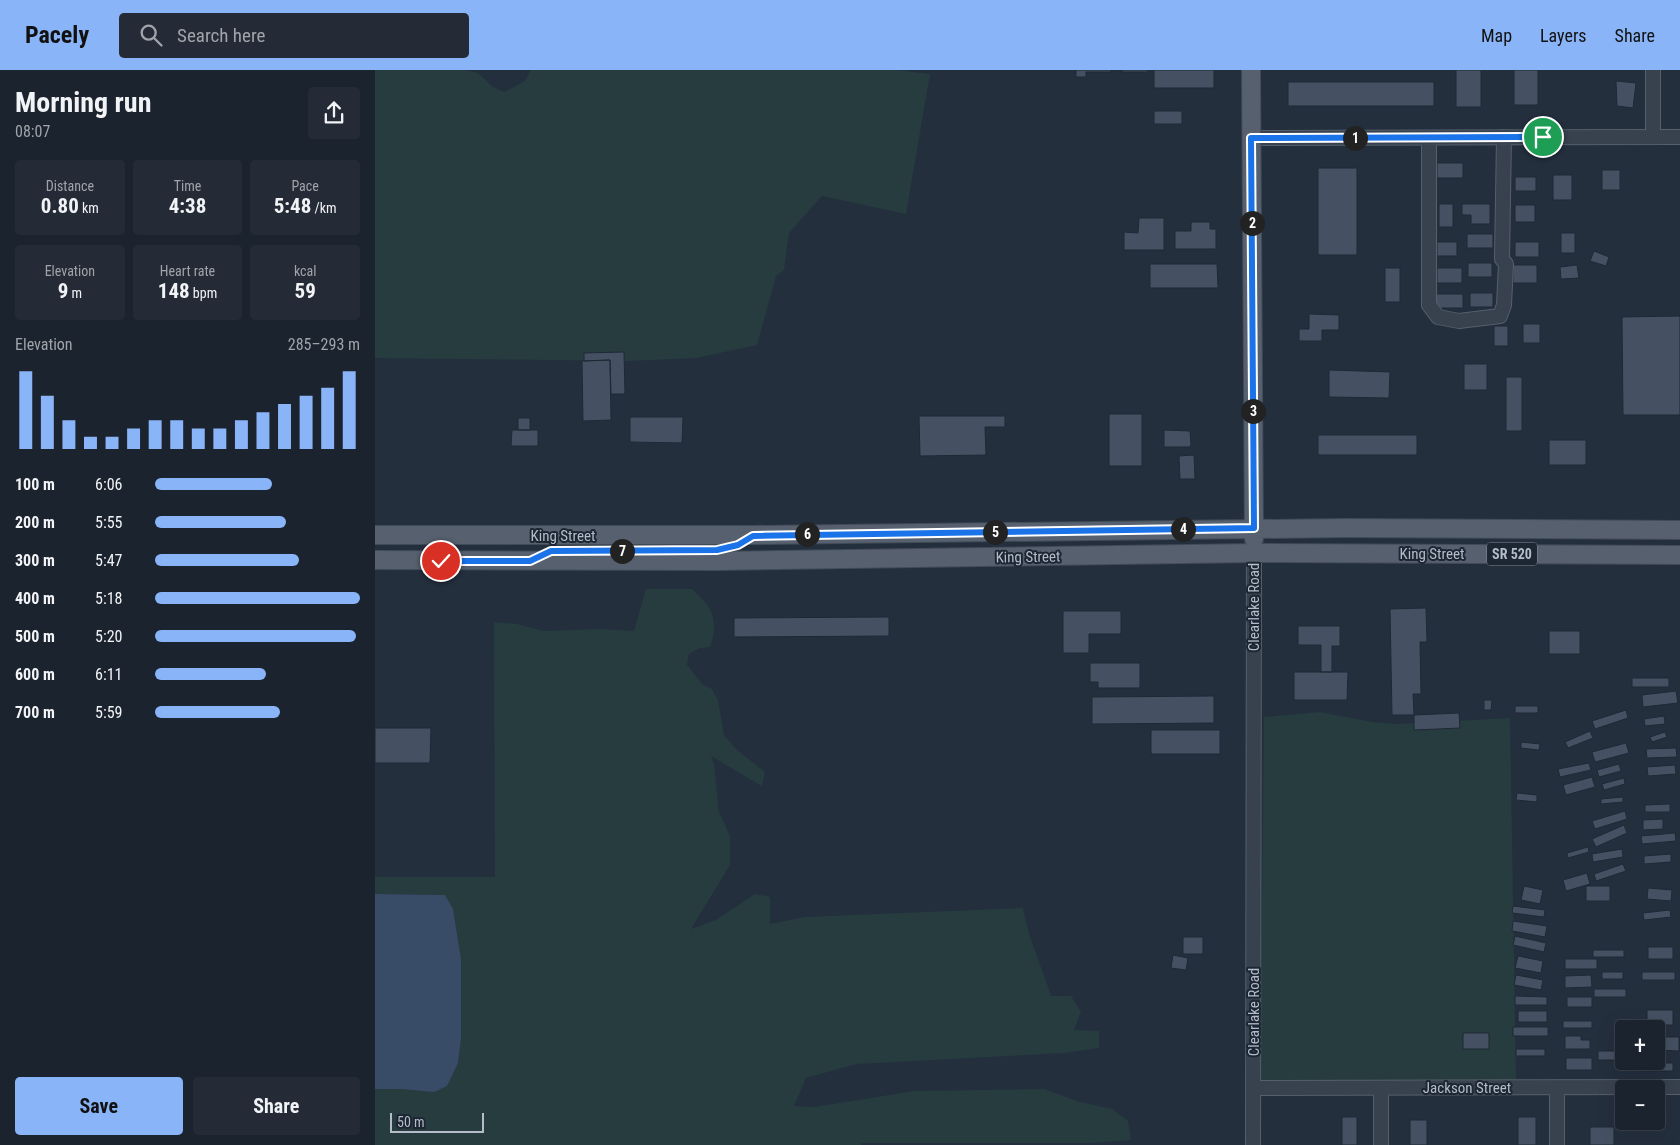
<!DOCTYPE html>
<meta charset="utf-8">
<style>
:root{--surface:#1b232e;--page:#242b36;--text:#f1f3f6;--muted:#a0a4aa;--line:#39404a;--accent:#8ab4f8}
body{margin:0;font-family:"Roboto Condensed",sans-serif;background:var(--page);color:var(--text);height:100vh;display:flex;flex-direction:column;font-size:19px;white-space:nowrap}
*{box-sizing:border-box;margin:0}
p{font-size:16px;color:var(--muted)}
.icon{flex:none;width:28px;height:28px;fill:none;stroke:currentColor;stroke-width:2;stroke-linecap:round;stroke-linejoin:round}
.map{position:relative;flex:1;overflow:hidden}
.details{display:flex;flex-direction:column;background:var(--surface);width:375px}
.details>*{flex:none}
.fabs{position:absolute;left:1240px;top:950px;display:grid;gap:10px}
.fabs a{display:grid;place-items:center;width:50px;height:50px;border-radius:5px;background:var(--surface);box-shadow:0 5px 20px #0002,0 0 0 1px var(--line);font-size:25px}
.scale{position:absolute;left:15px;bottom:12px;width:94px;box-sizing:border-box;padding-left:5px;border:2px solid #b4bcc9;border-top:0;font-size:14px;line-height:18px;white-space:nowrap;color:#b4bcc9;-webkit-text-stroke:4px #1d2633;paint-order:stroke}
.pin{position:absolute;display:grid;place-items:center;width:42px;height:42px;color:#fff;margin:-21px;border:2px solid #fff;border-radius:50%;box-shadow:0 1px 5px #0007}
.km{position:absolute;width:25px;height:25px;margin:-12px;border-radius:50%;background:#222;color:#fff;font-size:14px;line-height:25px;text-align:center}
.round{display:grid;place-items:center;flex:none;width:52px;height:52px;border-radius:5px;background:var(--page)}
.headline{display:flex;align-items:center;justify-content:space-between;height:85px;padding:0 15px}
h1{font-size:28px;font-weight:700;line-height:38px}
.stats{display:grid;grid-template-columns:repeat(3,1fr);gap:8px;height:85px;padding:5px 15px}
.stats div{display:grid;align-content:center;border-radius:5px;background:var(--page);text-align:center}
.stats b{font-size:21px;font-weight:700}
.stats small{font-size:14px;font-weight:400}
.stats p{font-size:14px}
.chart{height:140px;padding:10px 15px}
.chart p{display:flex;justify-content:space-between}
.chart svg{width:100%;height:90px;margin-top:5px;stroke:var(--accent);stroke-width:6}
.cta{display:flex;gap:10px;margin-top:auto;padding:10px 15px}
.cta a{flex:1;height:58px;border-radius:5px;background:var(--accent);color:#111;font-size:20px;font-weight:700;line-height:58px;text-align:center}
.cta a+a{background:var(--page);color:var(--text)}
ul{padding:0 15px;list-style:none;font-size:16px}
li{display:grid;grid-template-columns:80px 60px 1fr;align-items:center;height:38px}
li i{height:12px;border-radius:6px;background:var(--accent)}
header{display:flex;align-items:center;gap:30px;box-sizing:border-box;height:70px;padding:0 25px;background:var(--accent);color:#111}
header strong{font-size:24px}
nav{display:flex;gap:28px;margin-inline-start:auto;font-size:18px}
.search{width:350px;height:45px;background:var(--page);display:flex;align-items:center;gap:12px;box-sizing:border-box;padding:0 18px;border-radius:5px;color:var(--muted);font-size:19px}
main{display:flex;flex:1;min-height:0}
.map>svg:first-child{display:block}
.green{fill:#263c3f}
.water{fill:#394c67}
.building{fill:#455162;stroke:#1f2835}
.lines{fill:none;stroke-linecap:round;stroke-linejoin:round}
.minor-casing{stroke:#565f6c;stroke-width:16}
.major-casing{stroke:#414a57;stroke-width:20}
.minor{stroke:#38414e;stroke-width:14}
.major{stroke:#56606e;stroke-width:18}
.route-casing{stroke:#fff;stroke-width:10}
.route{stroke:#1a73e8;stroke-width:6}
.labels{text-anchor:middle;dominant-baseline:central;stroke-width:4;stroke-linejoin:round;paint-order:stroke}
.shield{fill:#1d2633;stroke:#878f9c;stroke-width:1}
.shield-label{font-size:14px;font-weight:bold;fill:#b4bcc9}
.street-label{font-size:15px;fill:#b4bcc9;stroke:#1d2633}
</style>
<header>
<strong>Pacely</strong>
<div class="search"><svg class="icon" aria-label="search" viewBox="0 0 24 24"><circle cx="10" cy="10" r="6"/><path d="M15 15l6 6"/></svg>Search here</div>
<nav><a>Map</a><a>Layers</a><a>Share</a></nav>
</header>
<main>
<section class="details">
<div class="headline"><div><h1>Morning run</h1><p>08:07</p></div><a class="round"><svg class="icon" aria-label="share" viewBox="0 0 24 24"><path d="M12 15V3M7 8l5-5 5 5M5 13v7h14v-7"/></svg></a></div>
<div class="stats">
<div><p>Distance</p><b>0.80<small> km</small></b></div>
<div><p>Time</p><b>4:38</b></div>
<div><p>Pace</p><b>5:48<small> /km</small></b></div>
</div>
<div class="stats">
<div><p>Elevation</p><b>9<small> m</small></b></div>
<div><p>Heart rate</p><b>148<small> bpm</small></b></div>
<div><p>kcal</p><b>59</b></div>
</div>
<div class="chart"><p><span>Elevation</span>285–293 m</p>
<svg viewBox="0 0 160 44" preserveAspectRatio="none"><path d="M5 44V6M15 44V18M25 44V30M35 44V38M45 44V38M55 44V34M65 44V30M75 44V30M85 44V34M95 44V34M105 44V30M115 44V26M125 44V22M135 44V18M145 44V14M155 44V6"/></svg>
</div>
<ul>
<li><b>100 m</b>6:06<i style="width:57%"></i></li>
<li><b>200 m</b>5:55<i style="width:64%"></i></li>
<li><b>300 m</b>5:47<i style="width:70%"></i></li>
<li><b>400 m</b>5:18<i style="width:100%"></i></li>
<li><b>500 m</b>5:20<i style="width:98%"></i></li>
<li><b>600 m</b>6:11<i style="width:54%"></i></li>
<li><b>700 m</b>5:59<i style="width:61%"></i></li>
</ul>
<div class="cta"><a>Save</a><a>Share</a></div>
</section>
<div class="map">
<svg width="1305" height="1075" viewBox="0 0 1305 1075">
<rect width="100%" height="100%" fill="#242f3e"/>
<path class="green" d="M0,0H88L103,3L118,17L129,22L150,11L156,0H521L555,4L531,144L447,126L414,163L409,200L401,206L382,275L321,288L252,291L0,288Z
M271,519H317C323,525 332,533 336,541C341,550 339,568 335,577L325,578L314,584L312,595L328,615L337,619L343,630L349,665L362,680L390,702L387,716L336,686L339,694L344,742L355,766V795L316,859L341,850L380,824L395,827V854L430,847L648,838C653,868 667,897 676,926H696L706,942L699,960L724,961V978L689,983L481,994L431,1008L419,1036L440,1037L539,1021L669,1019L705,1032L737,1039L753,1051L756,1070L715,1073H487L486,1075H0V1019H27L83,993L86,969V889L78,839L70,825L0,824V807H120L119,552L142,554L168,561L226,559L259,561Z
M945,642L997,652L1023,654L1135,648L1141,1010H885L889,647Z"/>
<path class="water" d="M0,824L70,825L78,839L86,889V969L83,993L72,1016L59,1022L27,1019H0Z"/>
<path class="building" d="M701,0H736V2H711V7H701Z
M747,0H773V2H747Z
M779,0H839V18H779Z
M1081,0H1106V37H1081Z
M1139,0H1163V35H1139Z
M1241,11L1261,13L1258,38L1242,36Z
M913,12H1059V36H913Z
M779,41H807V54H779Z
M1062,93H1088V108H1062Z
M943,98H982V185H943Z
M1227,100H1245V120H1227Z
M1178,105H1197V130H1178Z
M1140,107H1161V121H1140Z
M1064,134H1078V157H1064Z
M1087,134H1115V154H1096V145H1087Z
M1140,135H1160V152H1140Z
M764,148H789V180H749V162L763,163Z
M816,152H835V159H841V179H800V161H816Z
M1186,163H1200V183H1186Z
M1092,164H1118V178H1092Z
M1062,172H1082V186H1062Z
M1140,172H1164V187H1140Z
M1219,181L1234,187L1231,196L1215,191Z
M1093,193H1117V207H1093Z
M775,194H842L843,218H775Z
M1138,195H1162V213H1138Z
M1202,195L1204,208L1186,209L1185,197Z
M1010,198H1025V232H1010Z
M1062,198H1087V213H1062Z
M1095,223H1118V237H1095Z
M1061,224H1088V238H1061Z
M934,244L964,245V260H947V271H924V259H934Z
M1305,246V345H1248L1247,247Z
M1148,254H1165V273H1148Z
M1119,256H1133V276H1119Z
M249,282L250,324H236L235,290L209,291V283Z
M235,290L236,350L208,351L207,291Z
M1089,294H1112V320H1089Z
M954,300L1015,302L1014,328L954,327Z
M1131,307H1147V361H1131Z
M734,344H767V396H734Z
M544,346H630V357H610L611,385L545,386Z
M255,347H308L307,373L255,372Z
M143,348H155V360H143Z
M137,360H163V376H136Z
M789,360L815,361L816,375L814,377H789Z
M943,365H1042V385H943Z
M1174,370H1211V395H1174Z
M819,385L820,409H805L804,386Z
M1051,538L1052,572H1045L1046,624H1038L1039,645H1017L1015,539Z
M688,541H746V564H714V583H688Z
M514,547V566L359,567V548Z
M923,556H965V576H957V602H946V575H923Z
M1174,561H1205V584H1174Z
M715,593H765V618H723V612H715Z
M919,602H973L972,630H919Z
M1257,608H1294V617H1257Z
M1301,621L1303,633L1268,637L1267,625Z
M839,626V653L717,654V627Z
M1109,630H1117L1116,640H1109Z
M1140,636H1163V643H1140Z
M1251,640L1253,648L1220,659L1217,651Z
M1084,643L1085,658L1039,660V645Z
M1289,646L1290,654L1270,656L1269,649Z
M0,658H56L55,693H0Z
M776,660H845V684H776Z
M1215,661L1218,668L1193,678L1190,672Z
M1290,662L1292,667L1277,672L1275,667Z
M1146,672L1165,674L1164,680L1146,678Z
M1251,673L1254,683L1220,692L1217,682Z
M1301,678L1302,687L1272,688L1271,679Z
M1214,693L1216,700L1185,707L1183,699Z
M1244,694L1246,701L1224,707L1222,700Z
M1300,695L1301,704L1273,706L1272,697Z
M1217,707L1220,717L1191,725L1188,715Z
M1249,708L1250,714L1229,720L1227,714Z
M1142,723L1162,725V732L1141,730Z
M1248,727V732L1226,734V729Z
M1295,734V742H1270V735Z
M1250,741L1252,749L1220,759L1217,751Z
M1288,749V759L1268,760V750Z
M1249,755L1252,763L1221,777L1217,769Z
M1300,763L1301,771L1267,774L1266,766Z
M1213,777L1214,782L1193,788L1192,783Z
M1247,779L1248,787L1218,792L1217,784Z
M1296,784V792L1269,794V786Z
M1248,794L1251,801L1221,811L1219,804Z
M1212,803L1215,814L1191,821L1188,810Z
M1149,816L1168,820L1165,834L1146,830Z
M1211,816H1235V831H1211Z
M1273,818L1297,820L1296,831L1272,829Z
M1138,836L1170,840L1169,847L1137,843Z
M1295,840L1296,847L1269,850L1268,843Z
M1138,851L1172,856L1170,867L1137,861Z
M1140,866L1171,873L1169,882L1138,875Z
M808,867H828V884H808Z
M1273,877H1298V889H1273Z
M1218,880H1249V887H1218Z
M798,885L813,888L811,900L796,898Z
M1143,886L1168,891L1166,903L1140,898Z
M1190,889H1222V899H1190Z
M1227,902H1248V909H1227Z
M1267,902H1300V910H1267Z
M1141,905L1168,910L1166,920L1139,915Z
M1216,905L1217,917L1190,918V906Z
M1219,919H1251V927H1219Z
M1140,926L1172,927V935H1140Z
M1192,927H1217V937H1192Z
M1272,940H1298V955H1272Z
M1143,941H1172V952H1143Z
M1188,951H1217V958H1188Z
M1138,957H1173V966H1138Z
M1088,963H1114V979H1088Z
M1190,966H1206V970H1215V979H1190Z
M1281,967H1304V981L1281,980Z
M1141,979H1170V986H1141Z
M1223,981H1249V990H1223Z
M1191,988H1217V1000H1191Z
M1271,993H1298V1001H1271Z
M967,1047H982V1075H967Z
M1143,1047H1161V1075H1143Z
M1035,1050H1052V1075H1035Z
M1215,1057H1239V1075H1215Z"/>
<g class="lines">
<g class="minor-casing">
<path id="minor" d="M1278,0V67
M876,68L1305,67
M1054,68V235L1063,247L1084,251L1125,246L1129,235L1131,194L1127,189L1129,67
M879,1018L1305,1017
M1006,1018V1075
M1182,1018V1075
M878,1075L879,483"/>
</g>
<g class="major-casing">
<path id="major" d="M876,0L879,469
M0,465H378L971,458L1305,460
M0,490L343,491L879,483L1305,485"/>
</g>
<use href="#minor" class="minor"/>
<use href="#major" class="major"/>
</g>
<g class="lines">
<g class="route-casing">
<path id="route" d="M66,491H155L176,481L342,480L363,475L378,466L879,458L876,68L1168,67"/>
</g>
<use href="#route" class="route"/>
</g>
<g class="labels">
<rect class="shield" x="1112" y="472.5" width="50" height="23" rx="4"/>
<g class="shield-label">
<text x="1137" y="484">SR 520</text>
</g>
<g class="street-label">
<text x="188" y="466">King Street</text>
<text x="1057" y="484">King Street</text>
<text transform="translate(653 487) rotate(-1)">King Street</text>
<text transform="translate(879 537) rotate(-90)">Clearlake Road</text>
<text transform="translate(879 942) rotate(-90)">Clearlake Road</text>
<text x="1092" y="1018">Jackson Street</text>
</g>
</g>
</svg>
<div class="fabs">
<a>+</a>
<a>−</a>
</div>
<div class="scale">50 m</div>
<div class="pin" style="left:1168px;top:67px;background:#1e9e55"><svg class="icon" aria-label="arrive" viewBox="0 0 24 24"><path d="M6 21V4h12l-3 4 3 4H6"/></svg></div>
<div class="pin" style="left:66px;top:491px;background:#d93025"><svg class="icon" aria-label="check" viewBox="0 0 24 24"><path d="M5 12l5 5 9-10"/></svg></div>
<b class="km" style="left:980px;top:68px">1</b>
<b class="km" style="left:877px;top:153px">2</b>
<b class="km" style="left:878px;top:341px">3</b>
<b class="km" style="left:808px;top:459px">4</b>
<b class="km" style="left:620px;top:462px">5</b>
<b class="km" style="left:432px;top:464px">6</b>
<b class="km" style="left:247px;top:481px">7</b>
</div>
</main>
